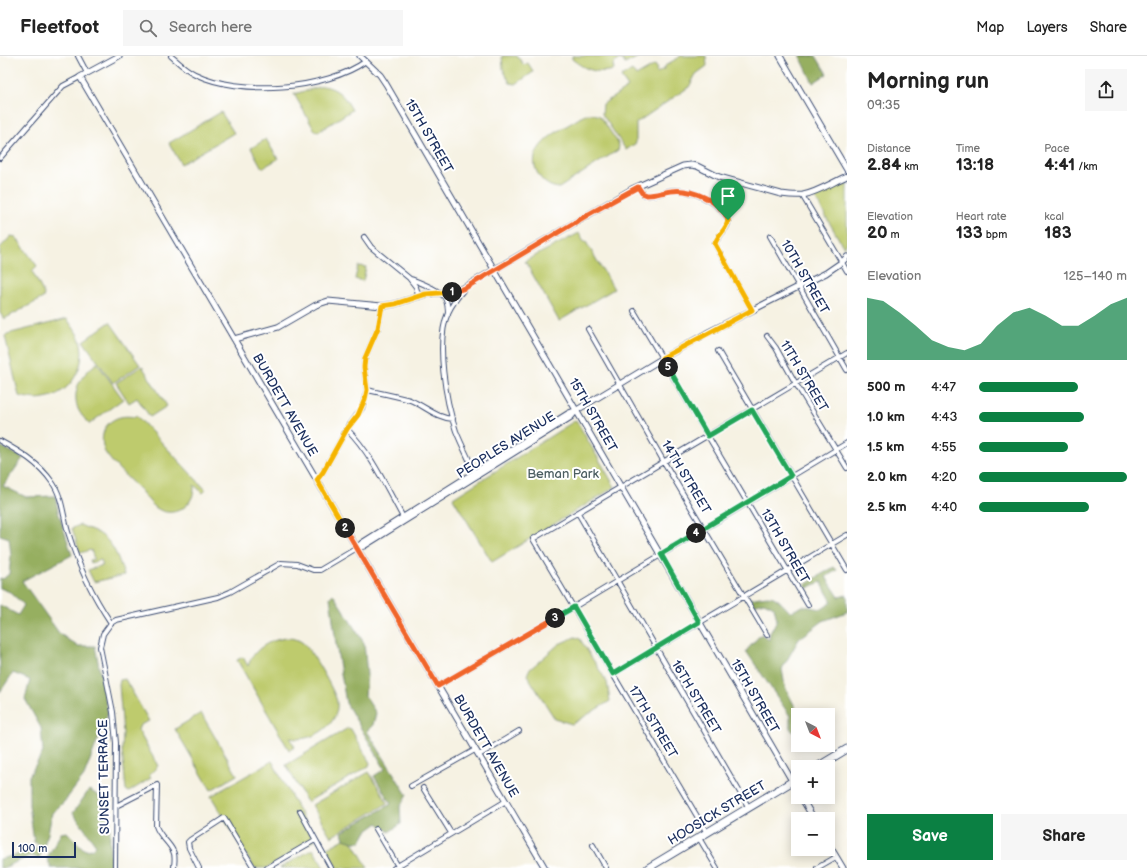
<!DOCTYPE html>
<meta charset="utf-8">
<style>
:root{--surface:#fff;--page:#f6f6f6;--text:#222;--muted:#767676;--line:#e0e0e0;--accent:#0b8043}
body{margin:0;font-family:"Balsamiq Sans",sans-serif;background:var(--page);color:var(--text);height:100vh;display:flex;flex-direction:column;font-size:15px;white-space:nowrap}
*{box-sizing:border-box;margin:0}
p{font-size:13px;color:var(--muted)}
.icon{flex:none;width:22px;height:22px;fill:none;stroke:currentColor;stroke-width:2;stroke-linecap:round;stroke-linejoin:round}
.map{position:relative;flex:1;overflow:hidden}
.panel{display:flex;flex-direction:column;background:var(--surface);width:300px}
.panel>*{flex:none}
.needle{width:26px;rotate:138deg}
.tools{position:absolute;left:791px;top:652px;display:grid;gap:8px}
.tools a{display:grid;place-items:center;width:44px;height:44px;border-radius:0px;background:var(--surface);box-shadow:0 2px 10px #0003;font-size:20px}
.scale{position:absolute;left:12px;bottom:10px;width:64px;box-sizing:border-box;padding-left:4px;border:2px solid #1b2f5e;border-top:0;font-size:11px;line-height:14px;white-space:nowrap;color:#1b2f5e;-webkit-text-stroke:3px #fff;paint-order:stroke}
.pin{position:absolute;display:grid;place-items:center;width:34px;height:34px;color:#fff;margin:-41px -17px;border-radius:50% 50% 50% 0;rotate:-45deg;box-shadow:0 0 4px #0007}
.pin .icon{rotate:45deg}
.km{position:absolute;width:20px;height:20px;margin:-10px;border-radius:50%;background:#222;color:#fff;font-size:11px;line-height:20px;text-align:center}
.round{display:grid;place-items:center;flex:none;width:42px;height:42px;border-radius:0px;background:var(--page)}
.headline{display:flex;align-items:center;justify-content:space-between;height:68px;padding:0 20px}
h1{font-size:22px;font-weight:700;line-height:30px}
.stats{display:grid;grid-template-columns:repeat(3,1fr);gap:6px;height:68px;padding:4px 20px}
.stats div{display:grid;align-content:center}
.stats b{font-size:17px;font-weight:700}
.stats small{font-size:11px;font-weight:400}
.stats p{font-size:11px}
.chart{height:112px;padding:8px 20px}
.chart p{display:flex;justify-content:space-between}
.chart svg{width:100%;height:72px;margin-top:4px;fill:var(--accent);opacity:.7}
.primary-button{display:flex;gap:8px;margin-top:auto;padding:8px 20px}
.primary-button a{flex:1;height:46px;border-radius:0px;background:var(--accent);color:#fff;font-size:16px;font-weight:700;line-height:46px;text-align:center}
.primary-button a+a{background:var(--page);color:var(--text)}
ul{padding:0 20px;list-style:none;font-size:13px}
li{display:grid;grid-template-columns:64px 48px 1fr;align-items:center;height:30px}
li i{height:10px;border-radius:5px;background:var(--accent)}
header{display:flex;align-items:center;gap:24px;box-sizing:border-box;height:56px;padding:0 20px;background:var(--surface);border-bottom:1px solid var(--line)}
header strong{font-size:19px}
nav{display:flex;gap:22px;margin-inline-start:auto;font-size:14px}
.search{width:280px;height:36px;background:var(--page);display:flex;align-items:center;gap:10px;box-sizing:border-box;padding:0 14px;border-radius:0px;color:var(--muted);font-size:15px}
main{display:flex;flex:1;min-height:0}
.map>svg:first-child{display:block}
.green{fill:#becb6d;stroke:#6c7d66}
.forest{fill:#96af60;stroke:#586f5f}
.lines{fill:none;stroke-linecap:round;stroke-linejoin:round}
.minor-casing{stroke:#3c4c72;stroke-width:6}
.tertiary-casing{stroke:#3c4c72;stroke-width:7}
.trunk-casing{stroke:#3c4c72;stroke-width:9}
.minor{stroke:#fff;stroke-width:4}
.tertiary{stroke:#fff;stroke-width:5}
.trunk{stroke:#fff;stroke-width:7}
.split-1-casing{stroke:#fff;stroke-width:8}
.split-2-casing{stroke:#fff;stroke-width:8}
.split-3-casing{stroke:#fff;stroke-width:8}
.split-4-casing{stroke:#fff;stroke-width:8}
.split-5-casing{stroke:#fff;stroke-width:8}
.split-6-casing{stroke:#fff;stroke-width:8}
.split-1{stroke:#f0652b;stroke-width:5}
.split-2{stroke:#f5b400;stroke-width:5}
.split-3{stroke:#f0652b;stroke-width:5}
.split-4{stroke:#22a559;stroke-width:5}
.split-5{stroke:#22a559;stroke-width:5}
.split-6{stroke:#f5b400;stroke-width:5}
.labels{text-anchor:middle;dominant-baseline:central;stroke-width:4;stroke-linejoin:round;paint-order:stroke}
.street-label{font-size:13px;fill:#1b2f5e;stroke:#fff}
.park-label{font-size:13px;fill:#4c5e62;stroke:#fff}
</style>
<header>
<strong>Fleetfoot</strong>
<div class="search"><svg class="icon" aria-label="search" viewBox="0 0 24 24"><circle cx="10" cy="10" r="6"/><path d="M15 15l6 6"/></svg>Search here</div>
<nav><a>Map</a><a>Layers</a><a>Share</a></nav>
</header>
<main>
<div class="map">
<svg width="847" height="812" viewBox="0 0 847 812">
<rect width="100%" height="100%" fill="#fff"/>
<filter id="ink" filterUnits="userSpaceOnUse"><feTurbulence type="fractalNoise" baseFrequency=".025" numOctaves="2"/><feDisplacementMap in="SourceGraphic" scale="8" xChannelSelector="R" yChannelSelector="G"/><feConvolveMatrix kernelMatrix="1 2 1 2 8 2 1 2 1" color-interpolation-filters="sRGB"/></filter>
<filter id="wash" filterUnits="userSpaceOnUse"><feTurbulence type="fractalNoise" baseFrequency=".012" numOctaves="4" result="noise"/><feDisplacementMap in="SourceGraphic" scale="16" xChannelSelector="R" yChannelSelector="G"/><feGaussianBlur stdDeviation="0.9" result="paint"/><feColorMatrix in="noise" values="0 0 0 0 0 0 0 0 0 0 0 0 0 0 0 0 0 1.4 0 .05"/><feComposite in="paint" operator="in"/></filter>
<g filter="url(#wash)">
<rect width="100%" height="100%" fill="#f6f2e3"/>
<path class="green" d="M502,0H517L524,9L528,7L533,15L532,17L516,28L510,27L503,13Z
M572,0H640L625,8L623,4L619,3L613,9L614,14C597,18 585,14 572,3Z
M681,0H706L707,10L696,18L689,31L636,67V87L626,94L602,58L603,48L628,31L621,21L632,14L636,20L655,9L657,12L656,14L657,17L664,13L666,9Z
M323,30C338,32 345,41 352,54L318,76L315,75L294,38Z
M221,56L234,77L181,108L169,87Z
M594,58L600,60L618,87L619,90L618,94L559,132C549,131 542,126 537,116C524,89 563,73 581,61L585,59Z
M266,83L278,103L262,112L251,92Z
M846,126L847,128V187L844,192L814,140Z
M579,177L584,186H586L614,233L559,265L525,205Z
M11,180L16,181L37,210L32,215L44,238L43,242L4,263L0,257V192Z
M358,210L366,211L363,225L355,223Z
M67,263C72,270 77,276 80,284C88,309 70,339 44,342C35,344 28,342 19,340L5,280L7,278Z
M110,266L140,309L113,327L83,285Z
M97,307L123,343L89,368C86,364 80,358 78,353C71,333 82,318 97,307Z
M142,310L167,350L150,361L137,342L129,347L116,327Z
M136,359L206,434L203,437L194,429C196,449 173,465 155,451C150,447 145,440 141,435C132,426 108,404 104,394C101,385 102,375 108,368C115,361 124,359 134,361Z
M576,364L615,431L492,506L453,442Z
M80,469C86,472 94,474 100,478C114,487 119,504 124,519L94,526L88,514L103,509L101,504L91,507L90,504L94,503L91,494L80,497L72,472Z
M575,581L580,583L607,626L610,645L572,668L555,663L527,619L529,614L559,588Z
M286,582C292,582 298,583 303,587C310,592 336,637 337,646C340,670 310,687 290,682L295,691L289,694L237,604L243,601L248,610C253,593 269,584 286,582Z
M125,623L149,665L140,669L138,674L158,710L149,719L151,722L129,736L126,734L122,694L123,677L119,629L120,624Z
M201,657L237,719L211,734L175,673Z
M348,672L351,673L370,707L369,710L307,746L286,709Z
M272,705L315,784L267,812H254L211,740Z
M369,716L388,747L331,781L312,749Z
M344,783L353,786L368,812H337L326,793Z
M313,793L324,812H280Z"/>
<path class="forest" d="M800,0H816L827,18L813,27Z
M0,390L23,402L3,430L26,441L55,440L58,455L72,499L22,525L59,577L77,590H95L108,657L84,720L64,746L52,757L48,778L39,802L30,800L3,812H0V803L33,795L39,789L34,786L29,749V720L43,696L41,672L25,643L30,624L13,617L0,636V549L18,559L24,549L10,536L0,532V522L3,523L9,518L11,499L9,482L0,479Z
M834,511L837,514L826,521L839,541L847,539V556L823,565L799,583L782,613L785,631L796,653L801,659H798V672L794,677L790,672V660L746,595L761,578L769,584L770,577L777,564L774,551L764,546L754,549L750,543C775,538 773,538 790,556L803,550L822,553L832,546L821,526L807,532L805,529L817,521Z
M333,538L364,587L367,619L365,640L376,657L373,669L367,675L407,739L400,751L401,768L389,776L378,767L367,775L361,786H353L344,783L342,776L391,748L374,720L385,713L346,647L336,588L330,541Z
M89,734L98,739L110,755V812H51L47,802L61,777L67,776L85,794L93,793L96,789L73,757Z"/>
</g>
<g filter="url(#ink)">
<g class="lines">
<g class="minor-casing">
<path id="minor" d="M78,0L87,17
M171,0C179,7 186,14 195,18C240,40 326,34 366,5
M0,102L63,30L80,21
M638,131C641,135 643,139 647,139C654,140 662,137 668,135C685,132 701,139 715,148C720,152 727,158 728,165C729,172 717,180 715,188L752,254
M802,139L847,215
M770,180L847,314
M364,181L371,191L409,222L416,231L419,241
M411,223C419,226 441,234 445,242C447,246 448,253 448,258
M465,232C459,239 452,248 448,257C435,286 446,346 456,375C462,390 469,403 475,417
M634,255L808,549
M588,273L664,406L767,579
M767,280L776,292L796,328L847,412
M718,295L847,514
M367,334C381,337 396,340 410,344C425,350 436,362 453,363
M347,373C372,398 387,433 404,463
M0,385C20,396 39,407 52,426C63,441 63,462 69,479C78,509 93,540 111,567
M317,424L323,416L347,373L362,352L367,334L364,311L365,302L378,272L382,250
M578,457L749,752
M613,618L847,479
M438,630L574,551L847,387
M479,699L519,675
M411,730L475,694
M423,732L451,777
M116,750L157,729L156,770C159,780 169,786 173,795C176,800 174,807 174,812
M300,755L331,812
M376,773L399,812
M707,777L533,483L847,297
M699,782L717,812
M593,789L606,812
M115,812L116,687L113,656L100,591L103,578L111,567L116,564L218,541L230,536L281,507L297,508L313,514H320L357,492
M199,812L189,792L188,786L190,784L224,762L254,812
M267,812L315,784
M394,812L506,745
M817,812L836,801"/>
</g>
<g class="tertiary-casing">
<path id="tertiary" d="M119,0L80,21L545,812
M360,0L380,19L386,28L798,735
M780,0L847,114
M234,283L278,271L316,249L328,245L382,250L395,248L426,238L452,236L465,231L632,133L683,110L691,109L697,110L719,121L781,138C788,139 796,140 803,139C818,136 833,126 847,120
M357,492L362,487L569,357L577,354L663,302L707,277L826,217L842,206L847,201
M357,492L364,490L571,361L576,355
M801,741L814,763
M828,787L843,812"/>
</g>
<g class="trunk-casing">
<path id="trunk" d="M817,711L847,693
M648,812L798,722"/>
</g>
<use href="#minor" class="minor"/>
<use href="#tertiary" class="tertiary"/>
<use href="#trunk" class="trunk"/>
</g>
</g>
<g class="lines" filter="url(#ink)">
<g class="split-1-casing">
<path id="split-1" d="M452,236L465,232L589,158L638,131L642,137L647,139C655,139 663,136 671,135C691,132 721,145 728,164"/>
</g>
<g class="split-2-casing">
<path id="split-2" d="M345,472L317,424L323,416L347,373L358,359L365,343L367,334L364,311L365,302L378,272L382,250L395,248L426,238L452,236"/>
</g>
<g class="split-3-casing">
<path id="split-3" d="M345,472L438,630L555,562"/>
</g>
<g class="split-4-casing">
<path id="split-4" d="M555,562L574,551L613,618L699,566L661,498L696,477"/>
</g>
<g class="split-5-casing">
<path id="split-5" d="M668,311L708,380L752,354L791,420L696,477"/>
</g>
<g class="split-6-casing">
<path id="split-6" d="M668,311L662,302L752,254L715,188C717,179 727,174 728,164"/>
</g>
<use href="#split-1" class="split-1"/>
<use href="#split-2" class="split-2"/>
<use href="#split-3" class="split-3"/>
<use href="#split-4" class="split-4"/>
<use href="#split-5" class="split-5"/>
<use href="#split-6" class="split-6"/>
</g>
<g class="labels">
<g class="street-label">
<text transform="translate(429 80) rotate(60)">15TH STREET</text>
<text transform="translate(805 221) rotate(60)">10TH STREET</text>
<text transform="translate(804 320) rotate(59)">11TH STREET</text>
<text transform="translate(285 349) rotate(60)">BURDETT AVENUE</text>
<text transform="translate(593 359) rotate(60)">15TH STREET</text>
<text transform="translate(506 389) rotate(-32)">PEOPLES AVENUE</text>
<text transform="translate(686 421) rotate(59)">14TH STREET</text>
<text transform="translate(785 490) rotate(60)">13TH STREET</text>
<text transform="translate(755 640) rotate(60)">15TH STREET</text>
<text transform="translate(696 641) rotate(59)">16TH STREET</text>
<text transform="translate(653 666) rotate(59)">17TH STREET</text>
<text transform="translate(486 690) rotate(60)">BURDETT AVENUE</text>
<text transform="translate(104 721) rotate(-91)">SUNSET TERRACE</text>
<text transform="translate(717 757) rotate(-31)">HOOSICK STREET</text>
</g>
<g class="park-label">
<text x="563" y="418">Beman Park</text>
</g>
</g>
</svg>
<div class="tools">
<a><svg class="needle" viewBox="-14 -14 28 28"><path d="M0-13l5 13h-10z" fill="#e53935"/><path d="M0 13l5-13h-10z" fill="#767676"/></svg></a>
<a>+</a>
<a>−</a>
</div>
<div class="scale">100 m</div>
<div class="pin" style="left:728px;top:164px;background:#1e9e55"><svg class="icon" aria-label="arrive" viewBox="0 0 24 24"><path d="M6 21V4h12l-3 4 3 4H6"/></svg></div>
<b class="km" style="left:452px;top:236px">1</b>
<b class="km" style="left:345px;top:472px">2</b>
<b class="km" style="left:555px;top:562px">3</b>
<b class="km" style="left:696px;top:477px">4</b>
<b class="km" style="left:668px;top:311px">5</b>
</div>
<section class="panel">
<div class="headline"><div><h1>Morning run</h1><p>09:35</p></div><a class="round"><svg class="icon" aria-label="share" viewBox="0 0 24 24"><path d="M12 15V3M7 8l5-5 5 5M5 13v7h14v-7"/></svg></a></div>
<div class="stats">
<div><p>Distance</p><b>2.84<small> km</small></b></div>
<div><p>Time</p><b>13:18</b></div>
<div><p>Pace</p><b>4:41<small> /km</small></b></div>
</div>
<div class="stats">
<div><p>Elevation</p><b>20<small> m</small></b></div>
<div><p>Heart rate</p><b>133<small> bpm</small></b></div>
<div><p>kcal</p><b>183</b></div>
</div>
<div class="chart"><p><span>Elevation</span>125–140 m</p>
<svg viewBox="0 0 160 44" preserveAspectRatio="none"><path d="M0 44V6L10 8L20 15L30 23L40 32L50 36L60 38L70 34L80 23L90 15L100 12L110 17L120 23L130 23L140 17L150 10L160 6V44z"/></svg>
</div>
<ul>
<li><b>500 m</b>4:47<i style="width:67%"></i></li>
<li><b>1.0 km</b>4:43<i style="width:71%"></i></li>
<li><b>1.5 km</b>4:55<i style="width:60%"></i></li>
<li><b>2.0 km</b>4:20<i style="width:100%"></i></li>
<li><b>2.5 km</b>4:40<i style="width:74%"></i></li>
</ul>
<div class="primary-button"><a>Save</a><a>Share</a></div>
</section>
</main>
